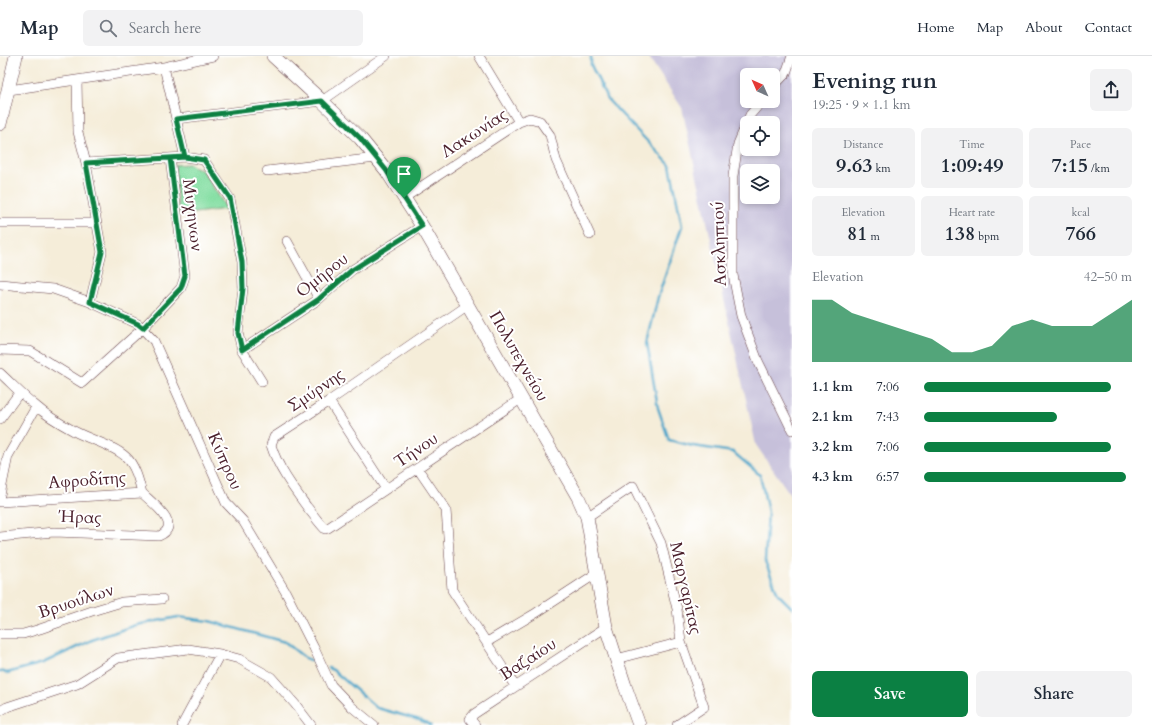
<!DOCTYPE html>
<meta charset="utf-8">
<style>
:root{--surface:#fff;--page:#f2f2f3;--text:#1f2937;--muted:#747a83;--line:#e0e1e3;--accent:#0b8043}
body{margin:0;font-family:Cardo,serif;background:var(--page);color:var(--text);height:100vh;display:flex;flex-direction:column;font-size:15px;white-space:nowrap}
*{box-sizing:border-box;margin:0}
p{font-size:13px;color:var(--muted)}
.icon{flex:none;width:22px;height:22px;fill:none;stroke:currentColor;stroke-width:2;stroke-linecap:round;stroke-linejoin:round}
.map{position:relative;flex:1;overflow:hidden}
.panel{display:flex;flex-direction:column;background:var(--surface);width:360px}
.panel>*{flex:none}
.needle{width:26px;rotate:315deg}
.fabs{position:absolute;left:740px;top:12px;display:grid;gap:8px}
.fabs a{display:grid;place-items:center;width:40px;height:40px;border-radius:6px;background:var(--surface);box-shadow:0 2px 6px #0003;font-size:20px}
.pin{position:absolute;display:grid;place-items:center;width:34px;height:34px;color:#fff;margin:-41px -17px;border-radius:50% 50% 50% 0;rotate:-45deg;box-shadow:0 0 4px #0007}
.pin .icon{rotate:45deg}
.round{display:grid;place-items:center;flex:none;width:42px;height:42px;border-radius:6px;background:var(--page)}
.head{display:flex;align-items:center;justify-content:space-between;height:68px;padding:0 20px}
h1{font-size:22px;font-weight:800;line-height:30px}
.figures{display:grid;grid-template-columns:repeat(3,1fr);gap:6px;height:68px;padding:4px 20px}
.figures div{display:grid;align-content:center;border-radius:6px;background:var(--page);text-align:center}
.figures b{font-size:20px;font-weight:800}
.figures small{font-size:11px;font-weight:400}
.figures p{font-size:11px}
.chart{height:112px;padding:8px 20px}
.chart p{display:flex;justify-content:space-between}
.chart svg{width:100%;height:72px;margin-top:4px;fill:var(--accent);opacity:.7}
.action{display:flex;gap:8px;margin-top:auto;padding:8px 20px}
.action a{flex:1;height:46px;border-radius:6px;background:var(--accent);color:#fff;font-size:16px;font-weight:800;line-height:46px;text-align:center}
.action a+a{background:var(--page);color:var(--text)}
ul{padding:0 20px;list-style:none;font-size:13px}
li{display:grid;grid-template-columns:64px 48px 1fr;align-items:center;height:30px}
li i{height:10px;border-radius:5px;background:var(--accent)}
header{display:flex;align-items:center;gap:24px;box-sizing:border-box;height:56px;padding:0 20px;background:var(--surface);border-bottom:1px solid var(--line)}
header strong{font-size:19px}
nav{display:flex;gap:22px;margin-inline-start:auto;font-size:14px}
.search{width:280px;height:36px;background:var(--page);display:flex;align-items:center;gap:10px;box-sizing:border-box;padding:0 14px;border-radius:6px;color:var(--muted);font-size:15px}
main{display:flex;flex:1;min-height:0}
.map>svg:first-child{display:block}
.industrial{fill:#c6c0da;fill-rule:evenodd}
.green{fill:#86dfa4;stroke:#687f68}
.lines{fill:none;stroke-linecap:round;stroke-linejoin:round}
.stream{stroke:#4ca6ca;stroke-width:2.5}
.street-casing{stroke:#643e45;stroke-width:10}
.secondary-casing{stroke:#643e45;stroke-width:14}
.street{stroke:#fff;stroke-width:9}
.secondary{stroke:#fff;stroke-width:13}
.route-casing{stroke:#fff;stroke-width:8}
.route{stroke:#0b8043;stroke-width:5}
.labels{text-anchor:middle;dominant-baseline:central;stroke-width:4;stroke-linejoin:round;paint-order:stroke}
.street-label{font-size:17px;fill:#4a1f2b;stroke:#fff}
</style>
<header>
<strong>Map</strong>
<div class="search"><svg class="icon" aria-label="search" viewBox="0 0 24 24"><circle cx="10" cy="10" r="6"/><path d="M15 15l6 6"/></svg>Search here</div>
<nav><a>Home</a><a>Map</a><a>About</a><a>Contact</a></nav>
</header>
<main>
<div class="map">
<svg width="792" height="669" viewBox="0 0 792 669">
<rect width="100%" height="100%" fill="#fff"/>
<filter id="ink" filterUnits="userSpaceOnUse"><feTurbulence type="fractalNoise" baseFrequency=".025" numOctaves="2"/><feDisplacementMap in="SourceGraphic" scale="8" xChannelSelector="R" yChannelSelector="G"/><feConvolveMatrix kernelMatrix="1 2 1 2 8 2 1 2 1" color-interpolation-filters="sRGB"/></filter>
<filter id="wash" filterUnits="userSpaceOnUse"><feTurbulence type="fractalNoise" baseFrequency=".012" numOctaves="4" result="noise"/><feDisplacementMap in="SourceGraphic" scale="16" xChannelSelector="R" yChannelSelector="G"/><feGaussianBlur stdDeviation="0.9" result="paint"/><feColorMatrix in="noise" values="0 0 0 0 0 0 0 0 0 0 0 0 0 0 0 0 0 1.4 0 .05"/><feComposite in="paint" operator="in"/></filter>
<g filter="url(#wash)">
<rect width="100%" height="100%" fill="#f5edd9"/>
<path class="industrial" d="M648,0H792V441L756,389L682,52ZM747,19H773V45H747ZM747,67H773V93H747ZM747,115H773V141H747Z"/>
<path class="green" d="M189,108L203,115L227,153L179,159L174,109Z"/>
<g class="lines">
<path class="stream" d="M591,0V9L608,44L670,109L682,170L658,241L647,287L658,352L669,384L693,390L733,396L760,419L768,456L765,505L778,538L792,552
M328,612L333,614L377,652L420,664L431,669
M0,615L7,617L43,607L92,584L136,569L178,561L209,565L285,586L305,602L315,606"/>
</g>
</g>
<g filter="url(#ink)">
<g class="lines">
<g class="street-casing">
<path id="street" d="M479,0L519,66
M164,11L185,101
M77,24L78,76L86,107L102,196L90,246
M773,31L786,17L792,0
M9,34L164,11L213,0
M762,45L750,59L738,88L733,120V219L741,260L758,305L792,374
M176,63L322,45L386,0
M86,107L185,101L204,104L230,143L242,206L243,232L238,277L242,294L262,326
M267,115L376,102
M404,142L519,66L530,62L540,65L550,79L556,104L590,179
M0,167H96
M287,185L319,243
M0,228L53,233L90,246L138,268L154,285L226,447L243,465L285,535L314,592L331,629L352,651L374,669
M468,249L329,345L274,381L271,389C278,412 293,432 307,451C313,458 318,466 325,473L328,472L522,342
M0,294L30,295L82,327L143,272L181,232L185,220L170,102
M242,294L319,243L352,214L422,170
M0,317C12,328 23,340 36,350C47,360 61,368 74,375C90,384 113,389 126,401C135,409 139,425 142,437
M329,345L386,433
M0,363L20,336
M418,413L446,454L452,534L515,630
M0,439L8,400L36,351
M0,446L142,437C151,446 184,469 159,480L54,476L0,481
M587,461L633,430L661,487L677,553L681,586L704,651L677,669
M0,578H23L40,573L92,555L122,546L162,543
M487,586L536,557L597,517
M616,603L681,586
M0,655L7,651L77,628L118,602L188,593L220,598L239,603L271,621L295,648L311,669
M182,669L220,598
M475,669L470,663L474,658L606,571"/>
</g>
<g class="secondary-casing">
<path id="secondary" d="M273,0L322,45L360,82L386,114L422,170L578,441L587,461L606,571L625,630L639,669
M0,68L16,0"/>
</g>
<use href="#street" class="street"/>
<use href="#secondary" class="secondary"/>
</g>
</g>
<g class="lines" filter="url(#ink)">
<g class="route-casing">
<path id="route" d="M404,142L386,114L360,82L322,45L176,63L185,101L170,102L185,220L181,232L143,272L138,268L90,246L102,196L86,107L185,101L204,104L230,142L242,206L243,232L238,277L242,294L319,243L352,214L422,170L404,142"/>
</g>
<use href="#route" class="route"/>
</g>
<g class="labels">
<g class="street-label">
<text transform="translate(474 77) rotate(-33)">Λακωνίας</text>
<text transform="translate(193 159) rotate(83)">Μυχηνων</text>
<text transform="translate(719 188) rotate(-92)">Ασκληπιού</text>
<text transform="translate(322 219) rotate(-38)">Ομήρου</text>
<text transform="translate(519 300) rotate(60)">Πολυτεχνείου</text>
<text transform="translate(316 334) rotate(-34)">Σμύρνης</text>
<text transform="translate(416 394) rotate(-34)">Τήνου</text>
<text transform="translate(225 405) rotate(66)">Κύπρου</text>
<text transform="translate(87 424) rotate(-4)">Αφροδίτης</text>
<text transform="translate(80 461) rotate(2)">Ήρας</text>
<text transform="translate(686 532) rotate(77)">Μαργαρίτας</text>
<text transform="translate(76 545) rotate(-18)">Βρυούλων</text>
<text transform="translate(528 603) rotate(-33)">Βαζαίου</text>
</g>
</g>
</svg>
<div class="fabs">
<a><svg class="needle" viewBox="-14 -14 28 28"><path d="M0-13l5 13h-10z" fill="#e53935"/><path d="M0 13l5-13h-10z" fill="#747a83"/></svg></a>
<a><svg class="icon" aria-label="locate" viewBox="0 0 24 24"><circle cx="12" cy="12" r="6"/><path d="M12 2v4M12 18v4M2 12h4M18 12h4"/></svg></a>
<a><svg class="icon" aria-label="layers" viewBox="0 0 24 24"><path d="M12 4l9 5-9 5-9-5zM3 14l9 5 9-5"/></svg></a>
</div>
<div class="pin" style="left:404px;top:142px;background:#1e9e55"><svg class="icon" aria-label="arrive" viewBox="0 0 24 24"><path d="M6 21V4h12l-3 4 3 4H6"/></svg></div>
</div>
<section class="panel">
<div class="head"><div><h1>Evening run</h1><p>19:25 · 9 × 1.1 km</p></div><a class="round"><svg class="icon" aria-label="share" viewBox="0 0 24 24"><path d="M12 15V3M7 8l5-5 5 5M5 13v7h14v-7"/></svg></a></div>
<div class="figures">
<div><p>Distance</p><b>9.63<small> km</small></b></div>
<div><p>Time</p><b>1:09:49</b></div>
<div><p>Pace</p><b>7:15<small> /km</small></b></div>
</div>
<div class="figures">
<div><p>Elevation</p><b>81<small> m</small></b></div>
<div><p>Heart rate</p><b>138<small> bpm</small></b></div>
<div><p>kcal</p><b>766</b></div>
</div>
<div class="chart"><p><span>Elevation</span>42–50 m</p>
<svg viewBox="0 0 160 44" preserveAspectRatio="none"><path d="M0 44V6L10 6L20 14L30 18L40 22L50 26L60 30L70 38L80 38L90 34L100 22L110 18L120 22L130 22L140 22L150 14L160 6V44z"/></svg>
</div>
<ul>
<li><b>1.1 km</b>7:06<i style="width:90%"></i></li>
<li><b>2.1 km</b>7:43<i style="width:64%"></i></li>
<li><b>3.2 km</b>7:06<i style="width:90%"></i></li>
<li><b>4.3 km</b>6:57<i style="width:97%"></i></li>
</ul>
<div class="action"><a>Save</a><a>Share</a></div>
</section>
</main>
